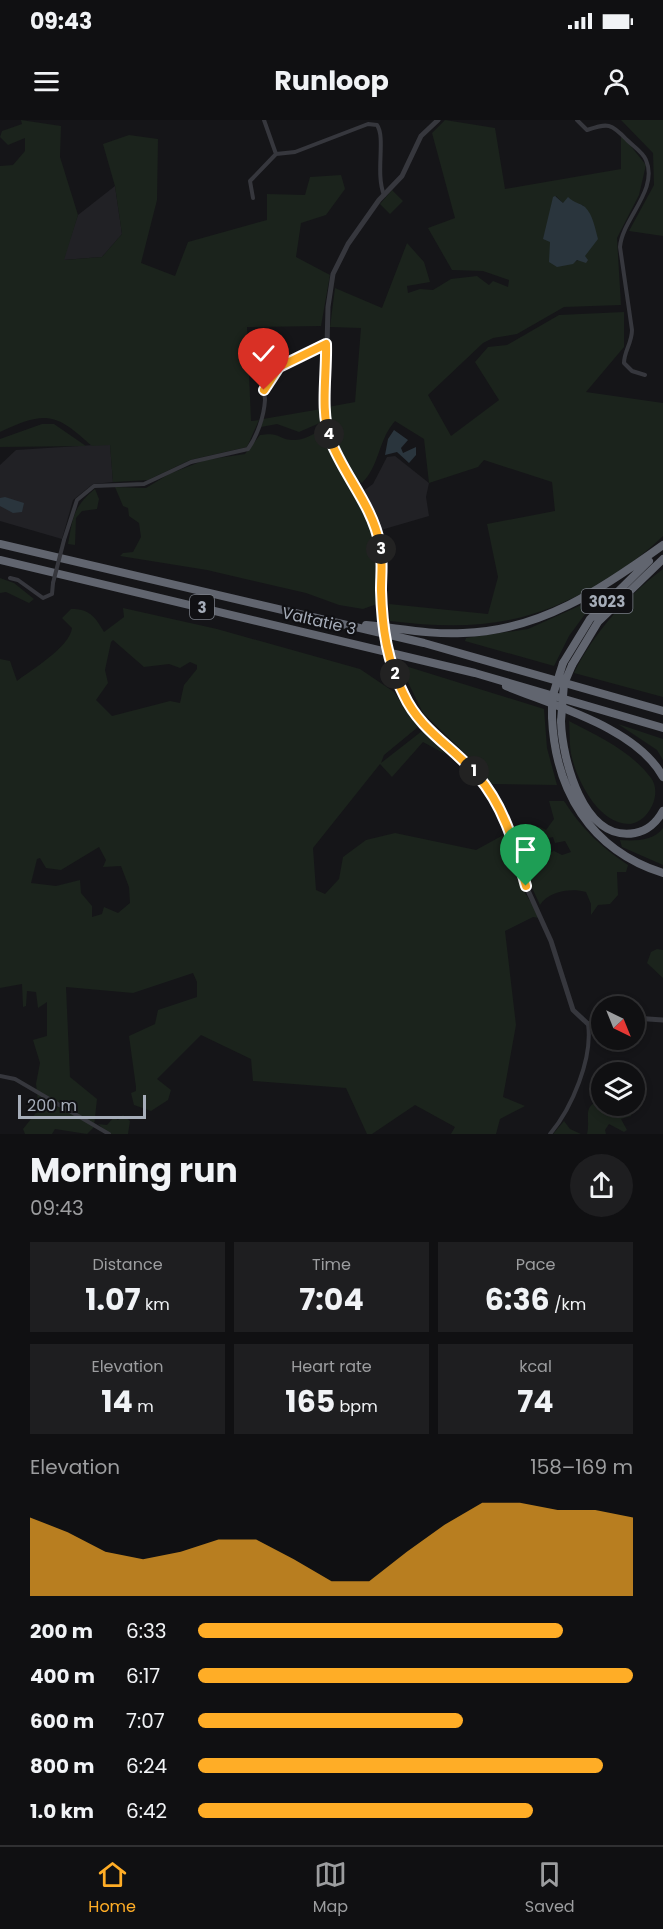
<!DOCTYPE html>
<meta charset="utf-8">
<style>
:root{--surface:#101012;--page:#1e1e20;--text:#f1f3f6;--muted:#9c9d9f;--line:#303032;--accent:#ffad26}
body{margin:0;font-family:Poppins,sans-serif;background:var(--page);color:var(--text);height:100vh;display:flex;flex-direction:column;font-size:22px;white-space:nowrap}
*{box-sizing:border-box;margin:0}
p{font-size:20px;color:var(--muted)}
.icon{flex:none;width:33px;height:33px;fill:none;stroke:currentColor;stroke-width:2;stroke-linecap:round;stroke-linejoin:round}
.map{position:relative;height:1014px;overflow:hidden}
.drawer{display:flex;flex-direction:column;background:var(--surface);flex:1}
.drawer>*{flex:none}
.needle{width:39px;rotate:137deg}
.controls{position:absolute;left:591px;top:876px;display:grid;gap:12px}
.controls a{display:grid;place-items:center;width:54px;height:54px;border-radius:50%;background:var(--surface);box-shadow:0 3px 9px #0003,0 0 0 2px var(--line);font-size:30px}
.scale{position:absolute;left:18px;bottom:15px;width:128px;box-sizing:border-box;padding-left:6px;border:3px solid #a6adb9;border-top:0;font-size:16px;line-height:21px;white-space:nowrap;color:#a6adb9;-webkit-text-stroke:4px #101013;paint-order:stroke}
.pin{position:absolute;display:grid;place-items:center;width:51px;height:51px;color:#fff;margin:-62px -26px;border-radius:50% 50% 50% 0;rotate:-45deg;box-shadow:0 0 6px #0007}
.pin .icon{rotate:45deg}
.km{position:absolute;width:30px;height:30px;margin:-15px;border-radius:50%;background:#222;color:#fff;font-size:16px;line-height:30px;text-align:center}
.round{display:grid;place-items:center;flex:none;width:63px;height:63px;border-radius:32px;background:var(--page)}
.summary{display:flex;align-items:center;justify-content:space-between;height:102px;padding:0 30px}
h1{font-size:33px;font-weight:700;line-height:45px}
.metrics{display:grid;grid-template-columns:repeat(3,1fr);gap:9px;height:102px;padding:6px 30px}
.metrics div{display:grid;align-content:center;border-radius:0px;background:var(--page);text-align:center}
.metrics b{font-size:30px;font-weight:700}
.metrics small{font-size:16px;font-weight:400}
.metrics p{font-size:16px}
.chart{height:168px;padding:12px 30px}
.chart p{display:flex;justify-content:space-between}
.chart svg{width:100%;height:108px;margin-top:6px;fill:var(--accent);opacity:.7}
ul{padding:0 30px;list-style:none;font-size:20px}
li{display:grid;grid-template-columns:96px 72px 1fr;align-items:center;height:45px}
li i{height:15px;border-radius:8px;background:var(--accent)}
.status{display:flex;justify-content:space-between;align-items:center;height:42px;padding:0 30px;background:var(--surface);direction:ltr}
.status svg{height:16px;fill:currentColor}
header{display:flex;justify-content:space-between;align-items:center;height:78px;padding:0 30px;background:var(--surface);font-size:27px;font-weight:700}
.tab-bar{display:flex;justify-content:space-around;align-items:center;height:84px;border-top:2px solid var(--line);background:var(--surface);font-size:16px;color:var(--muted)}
.tab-bar a{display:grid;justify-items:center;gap:3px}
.tab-bar .on{color:var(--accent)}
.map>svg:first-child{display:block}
.built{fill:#212125}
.green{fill:#1b231c;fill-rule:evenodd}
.water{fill:#2a353d}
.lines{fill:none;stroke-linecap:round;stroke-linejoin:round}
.minor{stroke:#36373d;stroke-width:4}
.tertiary{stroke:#36373d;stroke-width:5}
.motorway{stroke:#61656f;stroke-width:8}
.minor-bridge{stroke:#36373d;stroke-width:4}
.tertiary-bridge{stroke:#36373d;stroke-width:5}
.motorway-bridge{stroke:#61656f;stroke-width:8}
.route-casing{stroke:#fff;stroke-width:12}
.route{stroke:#ffad26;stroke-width:8}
.labels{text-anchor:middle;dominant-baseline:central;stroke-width:4.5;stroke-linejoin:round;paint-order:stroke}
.shield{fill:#101013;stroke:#797e87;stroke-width:1.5}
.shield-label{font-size:15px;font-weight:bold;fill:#a6adb9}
.street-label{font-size:16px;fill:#a6adb9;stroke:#101013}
</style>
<div class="status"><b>09:43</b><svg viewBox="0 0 49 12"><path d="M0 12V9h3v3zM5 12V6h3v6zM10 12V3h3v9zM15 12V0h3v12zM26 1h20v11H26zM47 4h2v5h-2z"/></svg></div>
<header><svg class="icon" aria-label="menu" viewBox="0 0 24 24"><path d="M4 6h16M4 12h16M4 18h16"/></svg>Runloop<svg class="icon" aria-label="person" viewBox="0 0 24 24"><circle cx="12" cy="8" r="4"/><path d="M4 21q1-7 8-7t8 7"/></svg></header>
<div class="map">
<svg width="663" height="1014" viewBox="0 0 663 1014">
<rect width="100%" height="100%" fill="#151518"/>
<path class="built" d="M115,66L122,114L102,137L63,140L78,95Z
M110,324L113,362L93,364L73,380L62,419L0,401V345L16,330Z
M395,336L429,363L426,377L429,396L381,410L363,371L373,364L387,337Z"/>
<path class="green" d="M21,0L61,6L60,37L78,95L64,140L102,137L122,114L115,66L103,24L129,15L158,19L157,80L141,143L175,156L188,122L267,100V74L305,75L310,57L341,55L345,69L326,95L301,103L296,137L330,155L321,206L247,207L251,301L259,300L247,327L190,340L148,360L113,362L110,325L92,326C56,293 46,290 0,312V46L13,45L25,31V18L8,25L0,17L2,11L22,4Z
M445,0L495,8L505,69L621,49V14L646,45L639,75L617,118L621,185L564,187L517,214L493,218L483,223L428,275L451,316L499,280L475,242L488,227L507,225L559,195L624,192V227L586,272L663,283V416C645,434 623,449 601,462C531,506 471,511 390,501L389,484L488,494L498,457L487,404L555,391L552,362L484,340L478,347L429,363L424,319L395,301C378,320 380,345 362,363C340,346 330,314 328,287L355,282L361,208L330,207L335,168L382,188L407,123L424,142L430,162L407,166L408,173L420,169L433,170L451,159L477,156L489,165L493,161L508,167L509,160L483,151L452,150L428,108L455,98L432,13ZM556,76L563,83L583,85L587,132C577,145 563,147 550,139Z
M621,0H663V116L629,111L654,65L653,33Z
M392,70L403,81L390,94L380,84Z
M321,289L322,302L299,312L277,304L261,307L263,299Z
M42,304H54L86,326L0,327V319Z
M320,311C337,351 371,389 377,433C379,449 377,467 377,484L363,489L339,485L306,473L207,450L120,436L123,433L133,432L141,417L139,403L129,396L128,388L123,386L115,367L146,368L169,354L205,340L245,334L260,315C281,312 277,319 292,320C302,321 311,315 320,311Z
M95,369L99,379L97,389L82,391L76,398L75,425L68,424C73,397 73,387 95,369Z
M663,449V577L574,553C594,512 627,476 663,449Z
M0,458L14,463L34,479L29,483L6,472L0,473Z
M588,482L591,486L569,516L554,546L465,521L466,518L528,509Z
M123,488L217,509L360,549L394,572L418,607L384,635L381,643L422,611L447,635L423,622L392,657L380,644L313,728L316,770L325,774L339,759L343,737L366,720L395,713L476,730L507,713L524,771L540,798L533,797L505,811L516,905L503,977L525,986L500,999L496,1014H451L455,1007L415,985L372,1014H367L346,968L253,961L251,939L201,915L157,959L171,970L168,980L151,991L134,985L131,973L136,971V967L129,916L155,904L158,890L197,877V862L193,853L133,873L66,867L70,957L97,979L94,1007L87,1014L55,1009L52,1014H25L23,1009L39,989L36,964L40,943L33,920L47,916V882L38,888L36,872L27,871L26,886L23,887L22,864L0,868V539L10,541L17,561C31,550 70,527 72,508L62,498L71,489C89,489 95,496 104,512L124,497ZM113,520L144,547L169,544L180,548L190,542L197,545V549L184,565L180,583L170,581L112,596L96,580L108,563L105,550L111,522ZM99,727L106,740L103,747L121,746L129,767L130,783L118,793L104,787L102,794L92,797V786L81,773L80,760L56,766L31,763L37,739L40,738L46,748L61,750Z
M399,544L544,589L547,628L557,665L492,664L477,645L423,593Z
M569,601C599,617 630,630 651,658C663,674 648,703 629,704C599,704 578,662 572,638C569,626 570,613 569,601Z
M618,604L663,619V640L657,630Z
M549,681H564C583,710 599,725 628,745L626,752H617L618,775L610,784L598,785L591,795V784L586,772C571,768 549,771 540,785L528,759L524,736L533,733L539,737L554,731L562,735L571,732L565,721L555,723L553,717L535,721L534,709L540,707L546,710L554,699Z
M663,708V745L622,727L620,720C634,721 654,721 663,708Z
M657,829L663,830V858L647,843L651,832Z
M601,980L602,986H616L619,989L628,986L631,989V996L621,999L627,1010L624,1012L609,1004L605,1010L606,1014H587C591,998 581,986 601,980Z
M123,995L130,1001L128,1014H110L98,1004L107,1005L114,997L118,1000Z
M564,1001L570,1009L581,1014H553Z"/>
<path class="water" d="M555,76L563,83L568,77C574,83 580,83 585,87C593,95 595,108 598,119L585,136L588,140L586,143L577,140L573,144L557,147L549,142L550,122L543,119L553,77Z
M394,310L408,320L401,328L403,333L416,327V335L409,343L397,332L385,335L388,319Z
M5,377L24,383L22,392L13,393L0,386V378Z"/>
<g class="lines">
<path class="minor" d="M264,0L276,34
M577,0L587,10C608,3 611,3 627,20C633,26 643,32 646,40C659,70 622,99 620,127L632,210C632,223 624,231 624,243L632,251L645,255
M253,78L250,61L276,34L295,32L368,4L377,5C386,18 375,53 384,75
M64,420L77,380L94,366L144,364L191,342L248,329C257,316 264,297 265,280C265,277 264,274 264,271C269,247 304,229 326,224
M10,458L18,460L43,478L52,474L53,463
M0,956L15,959L109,1014
M550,1014C572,988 593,938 588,904"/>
<path class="tertiary" d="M382,496V437L375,403L358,370L341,344L325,303L328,187L333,154L348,124L379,80L402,56L421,16L438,0
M392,549L413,592L437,618L476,654L494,680L511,714L526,766L551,821L573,890L588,904L602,902
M634,898L663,900"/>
<path class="motorway" d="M0,424L424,523L663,591
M0,440L475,553L663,608
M366,505C398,508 431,515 463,513C540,511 602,469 663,425
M563,543L590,499L649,441
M572,545L598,502L663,439
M506,566C554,586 637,608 663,657
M552,597C555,670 590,730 663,753
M561,601C562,638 583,723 635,713C647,711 657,702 663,691"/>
<path class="minor-bridge" d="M53,463L64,420"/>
<path class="tertiary-bridge" d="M382,496L392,549"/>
<path class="motorway-bridge" d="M552,597V578L563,543
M561,601L564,564L572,545"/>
</g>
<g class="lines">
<g class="route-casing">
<path id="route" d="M264,270L279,247L326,224C327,254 320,291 330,319C344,356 372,384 380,425C383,440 381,455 381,470C382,507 387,542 404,575C420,610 453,627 477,655C505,687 515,727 526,766"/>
</g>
<use href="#route" class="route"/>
</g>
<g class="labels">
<g class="shield">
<rect x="581.5" y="469" width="51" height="24" rx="4.5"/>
<rect x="190" y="475" width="24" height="24" rx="4.5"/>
</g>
<g class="shield-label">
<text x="607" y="481">3023</text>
<text x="202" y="487">3</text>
</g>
<g class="street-label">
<text transform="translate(319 501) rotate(13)">Valtatie 3</text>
</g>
</g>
</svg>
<div class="controls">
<a><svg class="needle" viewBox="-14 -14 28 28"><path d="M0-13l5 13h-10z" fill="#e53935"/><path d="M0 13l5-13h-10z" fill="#9c9d9f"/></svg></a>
<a><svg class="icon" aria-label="layers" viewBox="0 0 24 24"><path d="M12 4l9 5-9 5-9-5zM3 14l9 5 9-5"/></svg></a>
</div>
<div class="scale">200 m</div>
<div class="pin" style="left:526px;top:766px;background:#1e9e55"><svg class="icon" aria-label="arrive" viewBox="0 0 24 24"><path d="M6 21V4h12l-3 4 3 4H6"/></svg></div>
<div class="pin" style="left:264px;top:270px;background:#d93025"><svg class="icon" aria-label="check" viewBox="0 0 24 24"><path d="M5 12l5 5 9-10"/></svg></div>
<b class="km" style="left:474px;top:651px">1</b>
<b class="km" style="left:395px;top:554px">2</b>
<b class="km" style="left:381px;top:429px">3</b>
<b class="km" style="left:329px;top:314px">4</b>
</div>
<section class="drawer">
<div class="summary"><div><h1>Morning run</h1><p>09:43</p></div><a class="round"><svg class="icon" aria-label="share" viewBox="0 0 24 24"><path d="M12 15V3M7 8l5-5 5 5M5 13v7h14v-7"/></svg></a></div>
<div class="metrics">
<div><p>Distance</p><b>1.07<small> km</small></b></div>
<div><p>Time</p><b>7:04</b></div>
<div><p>Pace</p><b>6:36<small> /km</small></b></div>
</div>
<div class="metrics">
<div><p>Elevation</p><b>14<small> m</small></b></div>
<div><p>Heart rate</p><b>165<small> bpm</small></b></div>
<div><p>kcal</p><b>74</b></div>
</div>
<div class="chart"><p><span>Elevation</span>158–169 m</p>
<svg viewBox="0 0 160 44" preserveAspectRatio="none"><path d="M0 44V12L10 18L20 26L30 29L40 26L50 21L60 21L70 29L80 38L90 38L100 26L110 15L120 6L130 6L140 9L150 9L160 12V44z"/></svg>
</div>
<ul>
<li><b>200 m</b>6:33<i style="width:84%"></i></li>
<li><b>400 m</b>6:17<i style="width:100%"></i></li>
<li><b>600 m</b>7:07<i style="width:61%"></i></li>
<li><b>800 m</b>6:24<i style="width:93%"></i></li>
<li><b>1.0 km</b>6:42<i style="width:77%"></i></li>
</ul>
</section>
<nav class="tab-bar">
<a class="on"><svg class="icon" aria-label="home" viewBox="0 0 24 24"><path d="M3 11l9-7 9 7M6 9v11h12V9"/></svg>Home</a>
<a><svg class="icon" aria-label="map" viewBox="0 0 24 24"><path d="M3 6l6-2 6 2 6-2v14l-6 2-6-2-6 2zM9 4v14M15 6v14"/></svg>Map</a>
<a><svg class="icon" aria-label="saved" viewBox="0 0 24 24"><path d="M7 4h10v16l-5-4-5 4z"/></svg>Saved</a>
</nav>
